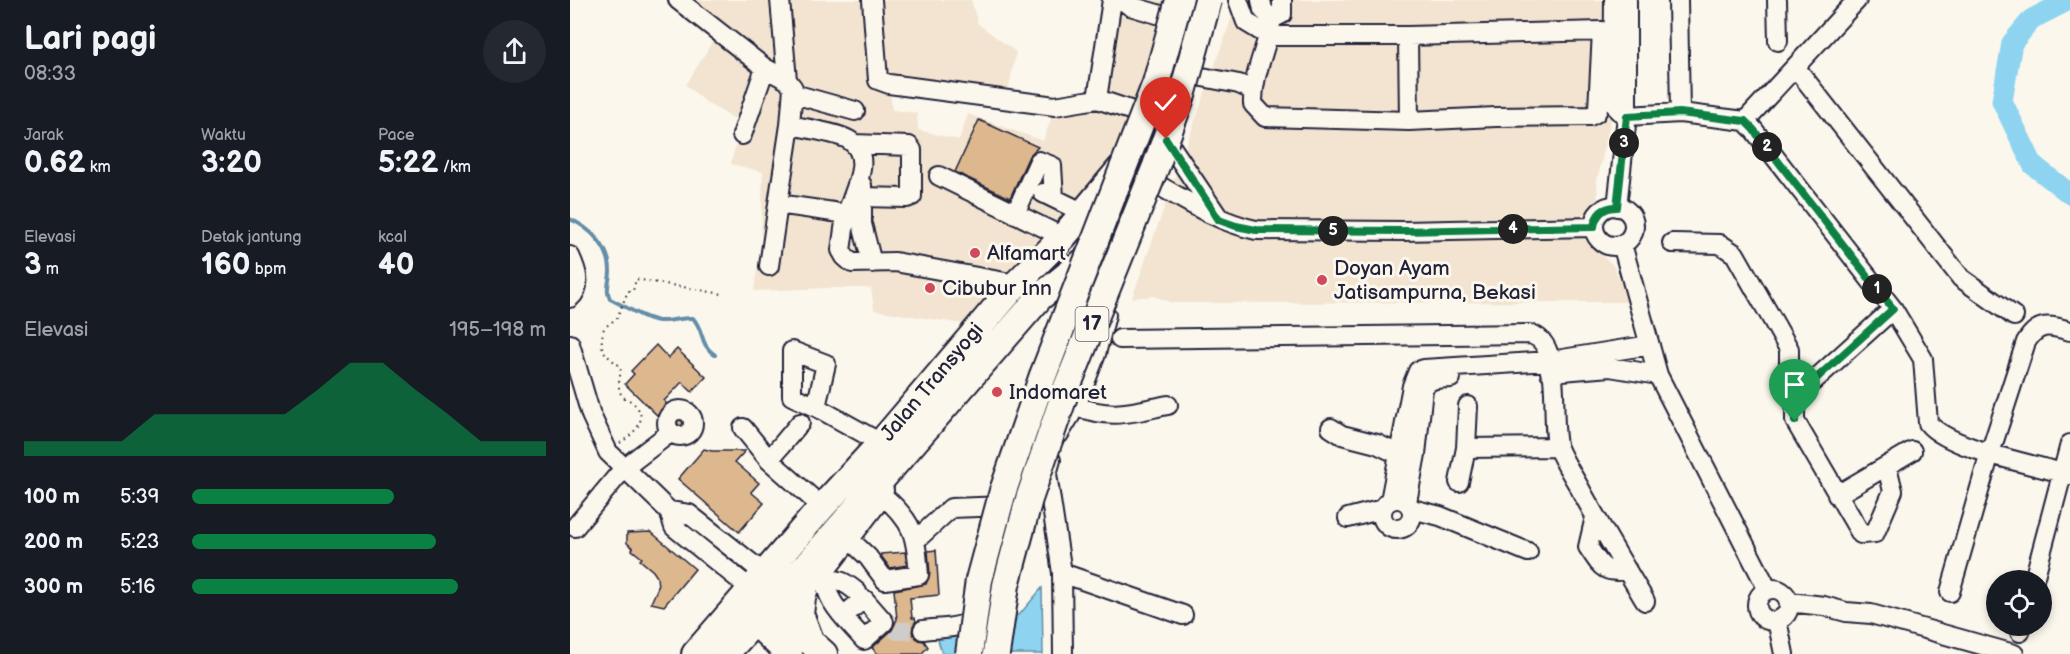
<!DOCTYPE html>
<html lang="id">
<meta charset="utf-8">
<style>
:root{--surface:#171b24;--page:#242831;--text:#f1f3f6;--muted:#9ea1a6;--accent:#0b8043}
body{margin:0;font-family:"Balsamiq Sans",sans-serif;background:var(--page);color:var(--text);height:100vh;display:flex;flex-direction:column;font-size:22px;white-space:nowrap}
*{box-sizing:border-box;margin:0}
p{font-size:20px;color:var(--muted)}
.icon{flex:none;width:33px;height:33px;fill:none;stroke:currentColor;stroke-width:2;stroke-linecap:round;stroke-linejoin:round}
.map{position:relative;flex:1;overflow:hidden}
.drawer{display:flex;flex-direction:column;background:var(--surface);width:570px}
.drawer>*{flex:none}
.buttons{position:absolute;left:1416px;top:570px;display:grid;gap:12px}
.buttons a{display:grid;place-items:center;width:66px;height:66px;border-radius:50%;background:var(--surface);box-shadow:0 3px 9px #0003;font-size:30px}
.pin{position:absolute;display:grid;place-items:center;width:51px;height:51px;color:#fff;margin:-62px -26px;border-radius:50% 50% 50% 0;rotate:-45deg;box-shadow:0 0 6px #0007}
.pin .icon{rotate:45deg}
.km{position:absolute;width:30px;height:30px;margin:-15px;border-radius:50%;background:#222;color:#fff;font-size:16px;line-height:30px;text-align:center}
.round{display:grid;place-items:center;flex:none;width:63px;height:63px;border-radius:32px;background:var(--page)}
.summary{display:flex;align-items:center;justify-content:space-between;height:102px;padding:0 24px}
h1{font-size:33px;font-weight:800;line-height:45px}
.figures{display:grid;grid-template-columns:repeat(3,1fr);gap:9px;height:102px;padding:6px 24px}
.figures div{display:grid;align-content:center}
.figures b{font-size:30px;font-weight:800}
.figures small{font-size:16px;font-weight:400}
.figures p{font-size:16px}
.chart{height:168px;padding:12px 24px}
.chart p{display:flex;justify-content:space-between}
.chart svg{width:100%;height:108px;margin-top:6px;fill:var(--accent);opacity:.7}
ul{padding:0 24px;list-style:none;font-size:20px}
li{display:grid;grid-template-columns:96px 72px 1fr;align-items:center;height:45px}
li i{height:15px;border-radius:8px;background:var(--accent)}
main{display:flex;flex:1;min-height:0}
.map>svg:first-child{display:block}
.built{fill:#f2e4d0}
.water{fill:#8ed4f0;stroke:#638da8;stroke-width:1.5}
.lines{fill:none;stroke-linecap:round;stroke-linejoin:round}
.stream{stroke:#638da8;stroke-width:4}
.river{stroke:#8ed4f0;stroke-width:21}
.building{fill:#ddb88e;stroke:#22223b;stroke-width:1.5}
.minor-tunnel{stroke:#d0ccc9;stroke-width:18;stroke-dasharray:18 9;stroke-linecap:butt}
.minor-casing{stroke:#22223b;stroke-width:22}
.highway-casing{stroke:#22223b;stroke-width:30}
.path{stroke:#22223b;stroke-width:2;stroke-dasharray:1.5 4.5;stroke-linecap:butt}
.minor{stroke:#fbf7ec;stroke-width:18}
.highway{stroke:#fbf7ec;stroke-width:26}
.highway-bridge-casing{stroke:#22223b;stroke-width:30;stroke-linecap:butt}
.highway-bridge{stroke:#fbf7ec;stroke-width:26}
.route-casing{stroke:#fff;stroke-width:12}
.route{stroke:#0b8043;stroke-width:8}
.poi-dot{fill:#d1495b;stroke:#fbf7ec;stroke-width:2}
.labels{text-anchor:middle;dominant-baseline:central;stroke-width:6;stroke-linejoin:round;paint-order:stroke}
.shield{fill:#fbf7ec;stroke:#636270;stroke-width:1.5}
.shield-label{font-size:20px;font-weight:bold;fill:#22223b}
.poi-label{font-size:21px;fill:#22223b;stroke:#fbf7ec;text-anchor:start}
.street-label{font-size:21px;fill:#22223b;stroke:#fbf7ec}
</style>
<main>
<section class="drawer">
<div class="summary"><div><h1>Lari pagi</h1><p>08:33</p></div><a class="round"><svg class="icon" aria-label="share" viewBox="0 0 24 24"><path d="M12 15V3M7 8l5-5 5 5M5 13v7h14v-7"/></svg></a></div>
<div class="figures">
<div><p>Jarak</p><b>0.62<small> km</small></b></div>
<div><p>Waktu</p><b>3:20</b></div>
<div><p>Pace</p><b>5:22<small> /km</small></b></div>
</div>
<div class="figures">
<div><p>Elevasi</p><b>3<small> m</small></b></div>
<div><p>Detak jantung</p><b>160<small> bpm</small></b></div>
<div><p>kcal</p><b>40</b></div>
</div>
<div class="chart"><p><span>Elevasi</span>195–198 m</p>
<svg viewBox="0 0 160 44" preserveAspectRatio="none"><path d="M0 44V38L10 38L20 38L30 38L40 27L50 27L60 27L70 27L80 27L90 17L100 6L110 6L120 17L130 27L140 38L150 38L160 38V44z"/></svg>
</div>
<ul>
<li><b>100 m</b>5:39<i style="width:57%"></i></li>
<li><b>200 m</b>5:23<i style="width:69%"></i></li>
<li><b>300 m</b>5:16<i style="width:75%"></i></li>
</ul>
</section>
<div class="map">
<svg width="1500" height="654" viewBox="0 0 1500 654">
<rect width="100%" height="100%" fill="#fbf7ec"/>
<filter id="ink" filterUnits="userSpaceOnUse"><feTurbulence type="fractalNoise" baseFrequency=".0167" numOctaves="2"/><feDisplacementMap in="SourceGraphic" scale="12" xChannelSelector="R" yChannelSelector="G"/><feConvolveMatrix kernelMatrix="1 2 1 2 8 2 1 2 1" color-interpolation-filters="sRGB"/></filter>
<g filter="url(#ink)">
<path class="built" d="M98,0H401L408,24L446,52L436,101L319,83L322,110L347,113L348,130L389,140L398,114L473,141L487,103L535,96L548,0H598L567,106L549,143L524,183L399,325L304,310L301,288H257L184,291L191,240L193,172L161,164L171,122L138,104L116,85L147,34Z
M668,0H1055L1043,110L1027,181L1030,254L1043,265L1060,302L602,303L584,296L562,298Z"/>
<path class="water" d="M472,588L473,654H372L367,636L411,630L450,614Z"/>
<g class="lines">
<path class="stream" d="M0,219C20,228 40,247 40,271C40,282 35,289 40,299C55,306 73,319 89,321C101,322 111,317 123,318C135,332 129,344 145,355"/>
<path class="river" d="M1499,0L1462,19L1442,43L1432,101L1463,165L1500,194"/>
</g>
<path class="building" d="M409,120L468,147L459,156L440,198L385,172Z
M86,345L98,358L107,349L136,377L122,392L112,382L94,401L116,423L111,428L106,422H97L91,416L89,417L55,384L64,374L61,371Z
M134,449L142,451H175L165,462L189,483L181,492L194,503L169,532L108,479Z
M81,532L125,569L94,606L81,603L88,587L87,577L83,571L70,560L72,558L62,550L63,548L57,543V533Z
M366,550L369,595L340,598L342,618H345L346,621L343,626L342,632L348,640L354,641L358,647L351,654H308L302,648L322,630L327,619L324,590L356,584L360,574L358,551Z
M335,552L337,565L320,568L311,556V554Z"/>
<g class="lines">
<path class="minor-tunnel" d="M302,613L327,631L353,630"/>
<g class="minor-casing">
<path id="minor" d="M108,0L195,68L217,80L223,88L220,125L208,204
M210,0L217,80
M302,0L308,80L319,84L485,106L527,99
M552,0L560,6L594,16
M668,0L676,22L699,36H838L1032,31L1028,109L1026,113L1020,116L926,117L839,121L695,117L683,104C682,75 697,48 702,19
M691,0L693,10L702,19L712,14V0
M1044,0L1043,101L1048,110L1057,116
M1057,0V116
M1108,0L1110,113
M1207,0L1208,41
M838,36L839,121
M1226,68L1391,278L1444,316
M627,76L669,84L682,90
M224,94L285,111
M527,99L542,0
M527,99L584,118
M1175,121L1287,0
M220,125C234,128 268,133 279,140C305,156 283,192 277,213C274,225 273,238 271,250L275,257L282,263L325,262L446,284
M172,135L195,68
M596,139L647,215
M284,144L339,146L342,150V196L337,198L292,197
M369,176L493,237
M572,176C609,196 644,221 686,230L834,231L1024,227
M292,185V224L302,263
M473,193L514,213
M1024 226a20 20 0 1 1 40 0a20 20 0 1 1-40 0Z
M1047,207L1057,116L1110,113L1175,121L1183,129L1323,309L1353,359L1358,423C1379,449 1466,465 1500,475
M445,214L469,161L482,166L484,198
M1102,243L1150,244L1165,254L1219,349V386L1229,394
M1052,244L1088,375L1198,590
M0,256C6,269 13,286 0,298
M199,266L208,204L277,214
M550,339L959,334C995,340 979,423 988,448C993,460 1001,473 1008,485C1029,524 1052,562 1075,601
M0,344L21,415L38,452L99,511L104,527L182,590
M980,372L1040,367L1088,375
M506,406C542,420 562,412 598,405
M246,407L222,396V351L256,364L246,407L311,443
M97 423a13 13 0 1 1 26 0a13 13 0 1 1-26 0Z
M173,428L199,460L252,507
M761,428L772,435L807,444L828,454
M489,434L506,406L526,354L536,315
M896,448L898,406
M199,460L230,423
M481,460L477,474L492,573L493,654
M1317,467L1323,491L1305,533L1291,534L1225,421V409L1229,394L1323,309
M889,482L896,448L987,447
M1267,495L1342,451
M812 514a15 15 0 1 1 30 0a15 15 0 1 1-30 0Z
M820,501L842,386L848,371L854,369L980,361L1080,345
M837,502L846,454L853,389C859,377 869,379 881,378
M842,509L870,516L958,552
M99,511L119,514L195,574
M1025,517L1018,547C1031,566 1033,574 1057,570
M778,518L813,509
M5,527L54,468L101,432
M279,539L298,557L315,580L349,575C346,536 344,522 313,496
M346,540L381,508L435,506
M492,573L613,615
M1464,580L1500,444
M253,581C268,577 276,583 287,592
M1187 605a16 16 0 1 1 32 0a16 16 0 1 1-32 0Z
M1380,592L1420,453L1456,342C1468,322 1479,325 1500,331
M1219,602L1254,606L1276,612L1301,614L1444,654
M273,616L294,599L314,622L294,640C277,620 250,598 256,570L313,496L314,490
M1207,620L1214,654
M353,630C368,628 386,629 400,622C426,610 430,553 433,528
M1450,632L1452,626"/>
</g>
<g class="highway-casing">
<path id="highway" d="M187,594L254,654
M172,610L219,654
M240,640L230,614L232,598L242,563
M125,654L252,507L311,443L446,284L493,237L551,168
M155,654L244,557L470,297L518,258L570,175L586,155"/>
</g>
<path class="path" d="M50,443C63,434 82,419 62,402C58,399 54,399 51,394C46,385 52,376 50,366C34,354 28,350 34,328L47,318L58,291H63L66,279L153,294"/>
<use href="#minor" class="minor"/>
<use href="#highway" class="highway"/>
<g class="highway-bridge-casing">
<path id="highway-bridge" d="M399,654L409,580L433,491L472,378L586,83L609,0
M426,654L436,585L459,499L497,387L586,166L613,92L638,0"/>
</g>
<use href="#highway-bridge" class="highway-bridge"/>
</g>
</g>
<g class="lines" filter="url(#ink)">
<g class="route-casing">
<path id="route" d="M596,139L649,220L666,226L686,230L834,231L1024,227C1026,213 1034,207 1047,207L1057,116L1110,113L1175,121L1183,129L1323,309L1229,394L1225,409V421"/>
</g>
<use href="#route" class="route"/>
</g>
<g class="poi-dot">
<circle cx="405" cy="253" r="6"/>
<circle cx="752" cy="280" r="6"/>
<circle cx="360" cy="288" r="6"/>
<circle cx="427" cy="392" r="6"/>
</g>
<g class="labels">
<rect class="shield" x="505.5" y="307" width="33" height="34" rx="4.5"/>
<g class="shield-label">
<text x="522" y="324">17</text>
</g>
<g class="poi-label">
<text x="417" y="253">Alfamart</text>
<text x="764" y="268">Doyan Ayam<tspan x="764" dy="24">Jatisampurna, Bekasi</tspan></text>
<text x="372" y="288">Cibubur Inn</text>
<text x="439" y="392">Indomaret</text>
</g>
<g class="street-label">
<text transform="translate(362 382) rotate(-50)">Jalan Transyogi</text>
</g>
</g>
</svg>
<div class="buttons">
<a><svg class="icon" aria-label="locate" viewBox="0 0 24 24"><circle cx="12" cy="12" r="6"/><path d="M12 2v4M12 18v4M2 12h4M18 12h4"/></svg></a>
</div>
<div class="pin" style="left:1225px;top:421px;background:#1e9e55"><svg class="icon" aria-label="arrive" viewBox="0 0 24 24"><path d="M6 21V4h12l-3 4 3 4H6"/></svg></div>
<div class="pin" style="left:596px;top:139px;background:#d93025"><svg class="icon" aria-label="check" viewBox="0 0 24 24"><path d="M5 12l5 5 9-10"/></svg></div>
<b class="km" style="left:1307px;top:289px">1</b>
<b class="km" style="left:1197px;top:147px">2</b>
<b class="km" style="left:1054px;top:143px">3</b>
<b class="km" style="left:943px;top:229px">4</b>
<b class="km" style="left:763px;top:231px">5</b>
</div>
</main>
